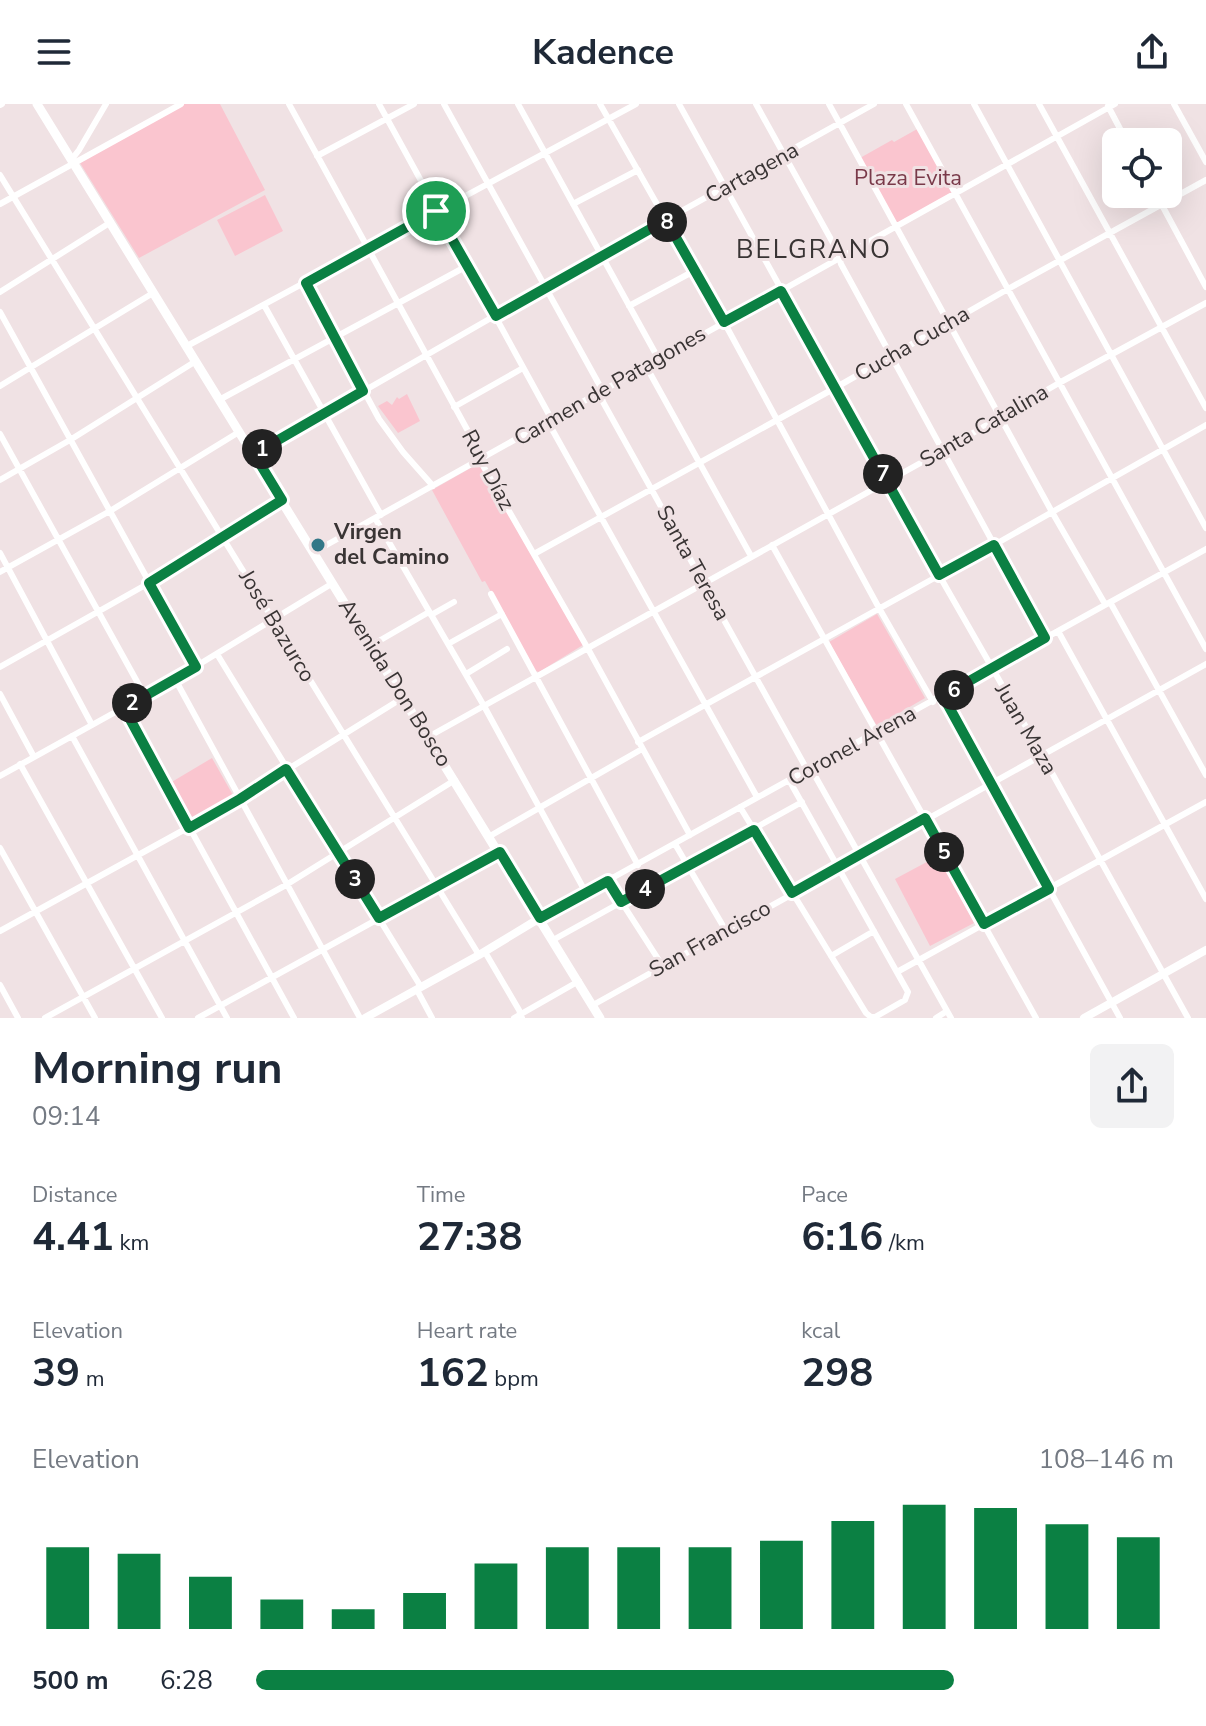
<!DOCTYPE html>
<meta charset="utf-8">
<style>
:root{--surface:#fff;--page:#f2f2f3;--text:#1f2937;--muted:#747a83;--accent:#0b8043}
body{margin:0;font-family:"Nunito Sans",sans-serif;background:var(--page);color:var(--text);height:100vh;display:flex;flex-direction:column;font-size:30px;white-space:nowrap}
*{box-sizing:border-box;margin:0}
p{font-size:26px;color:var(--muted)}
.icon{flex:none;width:44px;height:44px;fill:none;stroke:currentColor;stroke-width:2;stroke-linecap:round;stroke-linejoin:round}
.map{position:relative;height:914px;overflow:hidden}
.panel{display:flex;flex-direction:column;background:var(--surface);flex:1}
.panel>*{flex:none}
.buttons{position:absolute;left:1102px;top:24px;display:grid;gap:16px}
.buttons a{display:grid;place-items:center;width:80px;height:80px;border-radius:12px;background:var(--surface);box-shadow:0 8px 32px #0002;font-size:40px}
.pin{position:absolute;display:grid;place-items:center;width:68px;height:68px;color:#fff;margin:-34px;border:4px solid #fff;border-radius:50%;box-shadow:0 2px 8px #0007}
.km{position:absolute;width:40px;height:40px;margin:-20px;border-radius:50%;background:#222;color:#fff;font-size:22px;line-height:40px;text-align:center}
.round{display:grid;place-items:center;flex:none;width:84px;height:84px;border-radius:12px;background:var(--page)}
.overview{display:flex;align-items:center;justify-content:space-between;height:136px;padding:0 32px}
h1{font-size:44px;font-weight:700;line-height:60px}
.figures{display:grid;grid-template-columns:repeat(3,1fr);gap:12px;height:136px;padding:8px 32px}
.figures div{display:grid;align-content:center}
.figures b{font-size:40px;font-weight:700}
.figures small{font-size:22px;font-weight:400}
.figures p{font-size:22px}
.chart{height:224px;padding:16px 32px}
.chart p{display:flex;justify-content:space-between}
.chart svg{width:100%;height:144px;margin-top:8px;stroke:var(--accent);stroke-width:6}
ul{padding:0 32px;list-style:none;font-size:26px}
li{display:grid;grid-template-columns:128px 96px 1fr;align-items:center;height:60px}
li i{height:20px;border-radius:10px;background:var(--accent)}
header{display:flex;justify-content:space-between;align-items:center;height:104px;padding:0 32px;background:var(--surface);font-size:36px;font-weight:700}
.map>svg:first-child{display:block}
.green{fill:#fac5cf}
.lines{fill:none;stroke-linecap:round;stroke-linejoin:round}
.minor{stroke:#fff;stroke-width:6}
.tertiary{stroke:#fff;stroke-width:8}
.secondary{stroke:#fff;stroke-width:9}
.route-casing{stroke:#fff;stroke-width:16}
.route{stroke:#0b8043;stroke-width:10}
.poi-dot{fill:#337787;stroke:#f0e2e4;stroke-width:3}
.labels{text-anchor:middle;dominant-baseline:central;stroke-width:6;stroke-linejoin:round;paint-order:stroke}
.street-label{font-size:22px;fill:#393434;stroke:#f0e2e4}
.park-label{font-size:22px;fill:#793949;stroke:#f0e2e4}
.poi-label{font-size:22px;font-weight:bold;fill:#393434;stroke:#f0e2e4;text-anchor:start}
.quarter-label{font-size:26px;letter-spacing:2px;fill:#393434;stroke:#f0e2e4}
</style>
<header><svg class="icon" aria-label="menu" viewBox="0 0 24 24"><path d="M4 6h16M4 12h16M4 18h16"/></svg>Kadence<svg class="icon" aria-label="share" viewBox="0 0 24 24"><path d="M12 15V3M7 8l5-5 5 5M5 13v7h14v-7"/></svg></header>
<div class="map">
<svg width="1206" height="914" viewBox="0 0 1206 914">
<rect width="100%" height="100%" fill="#f0e2e4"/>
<path class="green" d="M184,0H220L265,86L139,154L80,59Z
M919,24L955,89L896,122L860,54L892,36L894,38Z
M265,91L283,127L235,152L217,116Z
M407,290L420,317L398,329L378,302L387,297L392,301L397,293L399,295Z
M476,361H480L583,541L539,568L535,567L485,477L482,478L432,386Z
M877,510L925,594L877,622L829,538Z
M212,654L234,693L191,717L170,679Z
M938,752L974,819L930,842L895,775Z"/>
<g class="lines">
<path class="minor" d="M289,0L480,349L482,360L587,543L690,731
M379,0L552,316
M444,0L600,282L603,298L805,662L814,670L951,914
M518,0L658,254
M600,0L724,218L879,504L933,598
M679,0L939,471L1042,651L1188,914
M756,0L838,148L841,160L1045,534
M829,0L1052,408L1105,500
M906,0L1206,545
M974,0L1206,424
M1039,0L1206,304
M1174,0L1206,58
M0,1L2,0
M1108,2L1127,38
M317,52L414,0
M72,55L79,46L106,0
M0,71L479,851
M1156,90L1206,183
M0,100L181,0
M573,100L638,66
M306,179L379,315L403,348L433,382
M0,188L111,118
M264,201L381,411
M629,202L694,167
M0,208L196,563
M187,242L636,0
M646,262L751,452
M0,282L153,189
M219,296L467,162
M454,303L523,264
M548,318L757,693
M0,330L145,592
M254,350L545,183L874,0
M0,376L70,336L196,257
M375,414L484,602L586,789
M772,441L1036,914
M314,448L1115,0
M0,449L92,621
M534,450L835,284L1008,185L1206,76
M0,468L110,407L239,328
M491,490L638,761
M1110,498L1206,671
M431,511L454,498
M1058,527L1206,795
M448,540L502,510
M372,541L429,508
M217,550L421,883
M0,563L149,479L282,396
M466,570L507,545
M175,575L360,914
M0,590L34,653
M943,592L1120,914
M124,604L294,914
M72,632L227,914
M428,633L942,347L1059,279L1206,199
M638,638L994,441L1206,321
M20,660L162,914
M0,672L175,575L333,479
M740,703L866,909L871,913H875L905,896L908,888L789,676
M490,732L642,645
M675,740L726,827
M0,744L95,914
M608,777L662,861
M540,814L1206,445
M0,827L240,695L404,593
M553,836L802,698
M485,848L519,906L522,914
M831,852L874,827
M897,868L1206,698
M0,881L18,914
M417,886L432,914
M593,901L1206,560
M45,914L286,781L455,676
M198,914L500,748
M514,914L579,877
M936,914L947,907"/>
<path class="tertiary" d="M365,914L479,851L540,814
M1084,914L1206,846"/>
<path class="secondary" d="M37,0L600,914"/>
</g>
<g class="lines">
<g class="route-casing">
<path id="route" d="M436,107L496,212L666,116L724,218L781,187L939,471L994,441L1045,534L943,592L1049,785L984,820L925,714L792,789L754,726L621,798L608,777L540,814L500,748L379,814L286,665L240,695L189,724L124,604L196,563L149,479L282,396L254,350L363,287L306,179Z"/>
</g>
<use href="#route" class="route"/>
</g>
<circle class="poi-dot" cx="318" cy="441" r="8"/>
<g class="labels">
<g class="street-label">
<text transform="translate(752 69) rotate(-29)">Cartagena</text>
<text transform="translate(912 240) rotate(-30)">Cucha Cucha</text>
<text transform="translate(610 282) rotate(-30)">Carmen de Patagones</text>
<text transform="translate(984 322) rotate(-30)">Santa Catalina</text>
<text transform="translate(488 366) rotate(62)">Ruy Díaz</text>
<text transform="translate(693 459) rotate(61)">Santa Teresa</text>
<text transform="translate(277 522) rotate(59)">José Bazurco</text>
<text transform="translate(395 579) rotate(58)">Avenida Don Bosco</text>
<text transform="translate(1026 625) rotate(60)">Juan Maza</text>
<text transform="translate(852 642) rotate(-29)">Coronel Arena</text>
<text transform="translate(710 835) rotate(-29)">San Francisco</text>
</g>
<g class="park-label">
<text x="908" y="74">Plaza Evita</text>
</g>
<g class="poi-label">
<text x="334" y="428">Virgen<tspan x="334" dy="25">del Camino</tspan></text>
</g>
<g class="quarter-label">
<text x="814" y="145">BELGRANO</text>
</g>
</g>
</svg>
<div class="buttons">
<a><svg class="icon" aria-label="locate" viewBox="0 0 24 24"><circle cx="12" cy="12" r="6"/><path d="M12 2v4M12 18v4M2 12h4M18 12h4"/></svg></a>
</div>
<div class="pin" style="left:436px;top:107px;background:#1e9e55"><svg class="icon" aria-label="arrive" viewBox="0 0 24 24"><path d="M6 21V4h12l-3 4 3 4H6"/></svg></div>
<b class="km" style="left:262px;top:345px">1</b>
<b class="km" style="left:132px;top:599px">2</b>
<b class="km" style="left:355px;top:775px">3</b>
<b class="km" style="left:645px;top:785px">4</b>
<b class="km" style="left:944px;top:748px">5</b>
<b class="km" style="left:954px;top:586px">6</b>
<b class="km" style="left:883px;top:370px">7</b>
<b class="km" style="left:667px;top:118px">8</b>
</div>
<section class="panel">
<div class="overview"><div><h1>Morning run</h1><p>09:14</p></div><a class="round"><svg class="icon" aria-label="share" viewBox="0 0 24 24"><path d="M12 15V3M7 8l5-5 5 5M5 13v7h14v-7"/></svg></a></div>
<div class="figures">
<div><p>Distance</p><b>4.41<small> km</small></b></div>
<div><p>Time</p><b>27:38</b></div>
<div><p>Pace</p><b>6:16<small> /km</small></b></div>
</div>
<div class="figures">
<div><p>Elevation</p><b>39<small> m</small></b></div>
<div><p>Heart rate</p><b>162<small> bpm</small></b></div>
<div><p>kcal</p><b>298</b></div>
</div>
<div class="chart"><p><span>Elevation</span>108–146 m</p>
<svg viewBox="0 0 160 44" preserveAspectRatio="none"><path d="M5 44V19M15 44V21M25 44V28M35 44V35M45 44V38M55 44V33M65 44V24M75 44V19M85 44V19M95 44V19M105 44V17M115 44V11M125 44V6M135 44V7M145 44V12M155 44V16"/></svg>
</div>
<ul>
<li><b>500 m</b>6:28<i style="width:76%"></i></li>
</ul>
</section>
